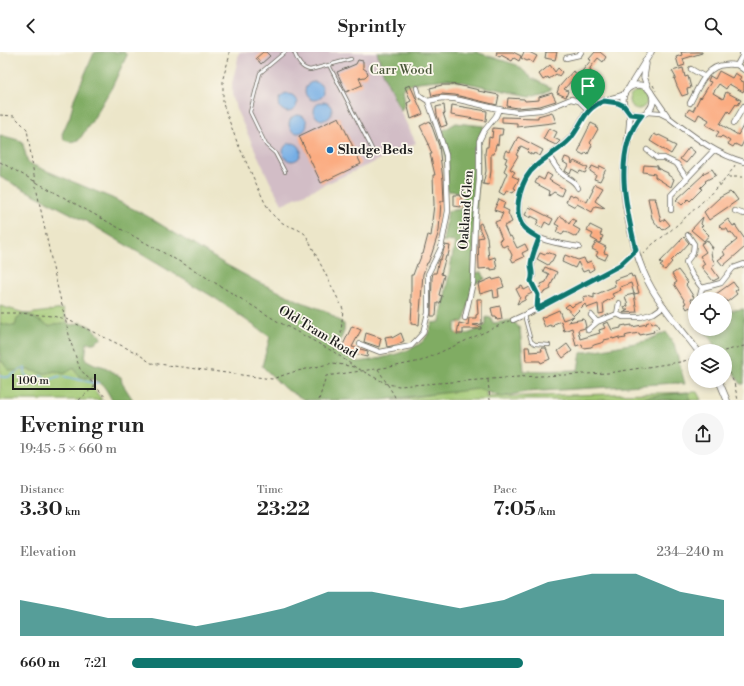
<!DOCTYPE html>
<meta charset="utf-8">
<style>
:root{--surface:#fff;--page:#f6f6f6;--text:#222;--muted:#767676;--accent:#0f766e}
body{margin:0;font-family:"Libre Bodoni",serif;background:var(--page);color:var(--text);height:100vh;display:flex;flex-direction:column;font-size:15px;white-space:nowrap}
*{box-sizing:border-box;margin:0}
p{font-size:13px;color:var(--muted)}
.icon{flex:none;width:22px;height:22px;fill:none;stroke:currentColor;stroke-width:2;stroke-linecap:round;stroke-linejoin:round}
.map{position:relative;height:348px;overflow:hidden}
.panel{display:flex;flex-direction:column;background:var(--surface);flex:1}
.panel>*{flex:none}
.buttons{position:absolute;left:688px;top:240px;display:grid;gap:8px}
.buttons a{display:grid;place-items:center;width:44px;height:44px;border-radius:50%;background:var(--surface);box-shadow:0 2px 6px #0003;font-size:20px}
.scale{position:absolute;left:12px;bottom:10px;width:84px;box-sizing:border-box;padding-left:4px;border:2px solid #1c1c1c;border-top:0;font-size:11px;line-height:14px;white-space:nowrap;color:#1c1c1c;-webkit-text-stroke:3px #fbf7ec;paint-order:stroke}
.pin{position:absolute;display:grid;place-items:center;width:34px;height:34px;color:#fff;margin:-41px -17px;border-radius:50% 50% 50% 0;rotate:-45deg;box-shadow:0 0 4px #0007}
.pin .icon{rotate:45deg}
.round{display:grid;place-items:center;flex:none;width:42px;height:42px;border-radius:21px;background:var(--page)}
.overview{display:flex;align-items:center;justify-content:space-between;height:68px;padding:0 20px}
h1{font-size:22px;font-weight:600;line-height:30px}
.metrics{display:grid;grid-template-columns:repeat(3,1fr);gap:6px;height:68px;padding:4px 20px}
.metrics div{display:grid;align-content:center}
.metrics b{font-size:20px;font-weight:600}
.metrics small{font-size:11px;font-weight:400}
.metrics p{font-size:11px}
.chart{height:112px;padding:8px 20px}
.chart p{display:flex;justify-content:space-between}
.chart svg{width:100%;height:72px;margin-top:4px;fill:var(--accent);opacity:.7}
ul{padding:0 20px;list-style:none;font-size:13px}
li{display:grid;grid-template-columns:64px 48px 1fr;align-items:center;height:30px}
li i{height:10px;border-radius:5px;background:var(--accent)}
header{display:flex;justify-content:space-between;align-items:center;height:52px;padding:0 20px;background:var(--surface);font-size:18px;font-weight:600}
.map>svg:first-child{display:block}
.industrial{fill:#d2bdc6}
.green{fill:#a0c772;stroke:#5e7247}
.forest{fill:#80ac64;stroke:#4e6440}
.water{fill:#76aee5;stroke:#496580}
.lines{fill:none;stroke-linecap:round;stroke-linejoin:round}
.stream{stroke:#76aee5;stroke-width:1.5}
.building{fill:#fbac81}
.service-casing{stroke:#656359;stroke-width:4}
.minor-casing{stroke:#656359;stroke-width:6}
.tertiary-casing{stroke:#656359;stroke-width:7}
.path{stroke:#656359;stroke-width:1;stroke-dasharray:3 3;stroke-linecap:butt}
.service{stroke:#fff;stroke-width:2.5}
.minor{stroke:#fff;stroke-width:4.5}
.tertiary{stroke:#fff;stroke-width:5.5}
.route-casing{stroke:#fff;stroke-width:8}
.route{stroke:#0f766e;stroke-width:5}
.poi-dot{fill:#1f6fb2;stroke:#fbf7ec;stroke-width:1.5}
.labels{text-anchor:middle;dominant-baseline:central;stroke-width:3.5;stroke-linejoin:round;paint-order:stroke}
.park-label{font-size:13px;fill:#4a583a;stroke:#fbf7ec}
.poi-label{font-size:13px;font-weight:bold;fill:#1c1c1c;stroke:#fbf7ec;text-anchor:start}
.street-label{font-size:13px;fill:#1c1c1c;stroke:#fbf7ec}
</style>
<header><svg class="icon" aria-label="back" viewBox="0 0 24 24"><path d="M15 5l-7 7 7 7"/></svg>Sprintly<svg class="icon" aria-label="search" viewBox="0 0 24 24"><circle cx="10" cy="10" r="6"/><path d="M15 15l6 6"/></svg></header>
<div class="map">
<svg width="744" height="348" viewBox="0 0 744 348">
<rect width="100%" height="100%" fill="#fbf7ec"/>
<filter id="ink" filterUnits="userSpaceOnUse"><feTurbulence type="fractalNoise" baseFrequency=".025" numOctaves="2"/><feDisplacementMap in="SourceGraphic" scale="8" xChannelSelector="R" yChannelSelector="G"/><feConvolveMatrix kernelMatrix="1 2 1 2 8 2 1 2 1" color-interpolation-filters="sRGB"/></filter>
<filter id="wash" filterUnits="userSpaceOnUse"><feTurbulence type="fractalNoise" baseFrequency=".012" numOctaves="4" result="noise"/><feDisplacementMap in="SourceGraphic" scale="16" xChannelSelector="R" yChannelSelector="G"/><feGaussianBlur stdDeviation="0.9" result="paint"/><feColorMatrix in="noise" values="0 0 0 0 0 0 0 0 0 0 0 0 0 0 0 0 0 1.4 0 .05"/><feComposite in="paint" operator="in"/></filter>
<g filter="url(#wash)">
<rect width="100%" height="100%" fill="#ece6c9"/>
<path class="industrial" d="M239,0H377L395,48L416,91L282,152L270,130L236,57L232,42V31L237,11Z"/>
<path class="green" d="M629 48a9 9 0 1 1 18 0a9 9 0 1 1-18 0Z
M0,254L28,262L63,257L66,267L94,337L102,348H0Z
M487,334L486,345L697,340L701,348H393Z"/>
<path class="forest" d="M98,0H124L127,3L112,35L92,69L79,88L70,90L64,88L62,82L70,64L74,47L94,1Z
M377,0H476L517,13L533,27L552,36L542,41L530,44L448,27L418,30L403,36L405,50L401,59L385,26Z
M456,71L484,74L479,89L474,221L482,220L485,227L474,232L465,266L463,270L456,271L454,280C464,287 476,278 486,273V265L491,266L493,271L513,268L520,277L524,319L578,318L581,301L646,289L666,280L674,292L685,332L676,331L526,340L502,345L479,337L381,348H305L284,336L262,314L270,285L215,246L89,171L0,125V83L22,89L28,111L112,146L147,164L223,211L258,230L304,251L326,259L344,272V279L338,295L357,310C375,308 412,301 424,288C428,284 430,277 432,271L440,270L455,190L443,189L448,159L461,157L464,140L447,139L446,103L439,81Z
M744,257V332H741L725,308V299H718L707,282L700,277H725V259Z
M25,261L49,274C58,271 64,270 73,273L81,270L91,275L102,286L94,291H87L85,307L94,312L105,315L121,325L122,331L133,348H112C108,341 103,330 95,328C84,324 79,329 74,316L64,322L55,319C41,324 41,320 28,318C16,317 10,324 3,310L0,309V272L15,274L17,267Z
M688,340L691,348H621Z"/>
<path class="water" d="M305 39a9 9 0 1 1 18 0a9 9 0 1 1-18 0Z
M279 51a9 9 0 1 1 18 0a9 9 0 1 1-18 0Z
M314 59a9 9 0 1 1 18 0a9 9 0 1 1-18 0Z
M289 72a9 9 0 1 1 18 0a9 9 0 1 1-18 0Z
M283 100a9 9 0 1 1 18 0a9 9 0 1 1-18 0Z"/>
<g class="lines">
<path class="stream" d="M0,324C10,329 16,318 25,316V323L30,327L42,324L44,325L45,329L48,330C50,329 53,326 56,325C65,322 89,332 98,331"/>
</g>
<g id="blocks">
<path class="building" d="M263,0H266L270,4L261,12L256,6Z
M496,0H513L521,4L519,9L514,6L512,9L501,3L500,5L496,3L497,1Z
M524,0H529L537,4L533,11L529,8L527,9L521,6Z
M546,0H557L555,8L545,6Z
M595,0H600L606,5L603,10L598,6L590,16L591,23L588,27L590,28L585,34L574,26L564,37L568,39L566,45L557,41L559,35L573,19L579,23L591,8L589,7Z
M681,0H702V1L683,7L685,13L679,15L676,5L682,3Z
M358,8L363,9V16L367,19L368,22L365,25L359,26L362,33L346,40L337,20L356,12Z
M550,13L555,20L558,16L562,20L559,24L556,22L549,27L548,25L543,28L539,22Z
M683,16L685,25L688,24L691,36L687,37L688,42L682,44L677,34L674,26H676L672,19Z
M719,19L732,26L735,21L741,25L739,28L744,30V37L743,40L729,32L726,37L719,32L713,41L723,47L726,40L741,48L738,53L736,52L730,61L728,59L720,72L738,83L744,72V89L741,95L735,92L733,95L728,92L730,89L722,84L720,86L716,84L719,80L706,73L709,68L699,62L696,68L686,62L689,57L693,59L700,45L701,46L711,30L708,29L710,24L715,27Z
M453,32L479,38L478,39L499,43L497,53L455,43L442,42L432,44L430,36L442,33H453Z
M410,33L423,62L411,67L407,51L411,49L405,35Z
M552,41L556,49L540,54L517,56L507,54L508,46L524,47L525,49L539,48V45Z
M444,53L445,62L443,61L447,73L441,75L437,63L436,55Z
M452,53L487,59L486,69L451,63Z
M552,60L556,70L552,71L517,75V71L502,70V65L538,66V64Z
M339,65L361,112L321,131L299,84Z
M430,69L439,94L443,128L444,149H441L439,179L432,201L428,211H427L423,222L419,273L411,272L412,251H411V223H413L417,212H418L422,202H423L428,183L431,184L433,169H432L434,153L433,123H435L430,102H432L428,92H429L420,74Z
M591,71L597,74L596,76L598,77L590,91L592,93L588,102L586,100L584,103L578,100L581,94L580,93Z
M493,76L503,77L502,83H499L498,93L496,92L494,102H491V119L489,133L483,132L486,119L485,101L486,95H488L489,85L492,86Z
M549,76L557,80L554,86L560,89L556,93L543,87Z
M654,82L658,84L659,83L669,88L668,90L676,94L671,102L650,89Z
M518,85L543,98L540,104L534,101L533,103L527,100L529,98L521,94L516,103L518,104L510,117L515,120L512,124L519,127L514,136L516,137L513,141L507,138L504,143L499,140L507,121L504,119L507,112L505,111L507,106L504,105V102L506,98L510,100Z
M689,95L695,100L686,111L680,107Z
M565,105L571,107L572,112L574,109L588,116L585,121L580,119L579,121L572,117L570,122L565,119L568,113L563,110Z
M644,113L658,114L657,116L668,121V123L674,127L671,135L655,125V122L643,120Z
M592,114L599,117L600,114L606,117L600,129L594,127L596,123L590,119Z
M712,117L716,123L705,129L706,130L700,136L702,137L690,149L688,147L682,153L676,148L704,122V121Z
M547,121L552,124L549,128L564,137L561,144L554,140L549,144L550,139L535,131L538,125L544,128Z
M595,132L603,136L595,149L605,156L595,154L592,160L577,152L575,155L566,150L569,143L573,145L574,144L587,150L593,138H592Z
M730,140L732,142L733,141L738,148L709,168L704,160L719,146Z
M454,143H461V155L454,154Z
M648,146H656L655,149L656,148L661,170L665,167L670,173L663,178L660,175L659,176L652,166Z
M499,147L505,150L503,156L509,159L508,161L512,170L504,174L509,185L511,184L517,196L525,192L528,198L522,201L524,205L513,210L511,206L512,203L507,193L503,195L499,188L502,187L495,170L500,168L503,161L494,158Z
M529,155L553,167L550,173L545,170L542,176L536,173L539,168L531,164V166L525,163Z
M560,164L564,166L569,172L572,167L576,169L573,174L580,178L576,185L564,179L562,183L556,180L559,174L555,172Z
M703,165L701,172L703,174L701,175L709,183L704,189L691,178Z
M728,167L733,174L735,173L744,186V196L723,214L718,208L725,203L723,199L737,188L731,180L729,181L727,177H722L719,174Z
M481,171L487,185L489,207L495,205L497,217L491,218V216L479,217L478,186L483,185L479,176V172Z
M590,173L602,179L600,183L603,184L600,191L591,186L593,182L587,179Z
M684,185L689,191L680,201V200L671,209L672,210L665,218L660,214L663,212L660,210Z
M707,188L712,195L710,196L713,195L711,200L712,206L715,211L712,216L719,226L713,229L702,216V214L705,212L700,204L706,200L701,192Z
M596,190L606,195L604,201L608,202L605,208L596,204L598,200L592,197Z
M445,193L450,194L448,204H446L441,222L444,223L439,243L442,244L440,251H437L436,264H431L432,226L433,221H436L439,208L441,207Z
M547,200L555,203L552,209L550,210L548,213L537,207L540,201L545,203Z
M565,203L578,208L584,206L586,211L591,209L594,217L589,220L588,218L583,220L578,210L575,216L562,210Z
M545,215L557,220L550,235L551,237L539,243L536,237L542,234L541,232L546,230L549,222L543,219Z
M678,218L688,231L686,233L695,247H690L695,254L692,258L690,255L687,257L684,252L686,251L674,232L677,230L672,222Z
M631,222L632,225L634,224L639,241L634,242L637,260L623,261L628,258H625L624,255L628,254L625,244L634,242L631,231L620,235L621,238L612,242L614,245L603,251L604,261L599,262L598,252L587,256L585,252L574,263L565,255L569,252L572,255L574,253L584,249L583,245L587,244L594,246V241L597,242L615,234L614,228Z
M492,226L493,228L501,226L504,235L498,237L499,245L494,246L493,238L480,242L478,232Z
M733,230L738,237L735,239L737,242L727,250L725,247H709Z
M522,234L524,238L530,235L532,241L526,244L525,248L517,252L520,245L516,237Z
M477,247H482V272L473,273L481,275V277H463V282H457L459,271L468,273L469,266H476V263L478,262Z
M500,254L502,267L497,268L496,265H493L491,256Z
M559,258L563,268L574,264L568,270L584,267L586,275L585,276L578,278L580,287L600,281L599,278L605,276L603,272L608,270L612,278L621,276V274L626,273V274L632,273V275L647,272L646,271L651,269L652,272L656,270L659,276L653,278L654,280L640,283L639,281L628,283L625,284L626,286L619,287V285L613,287V286L604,288V290L594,293L591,295L583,296L582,292L576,294L572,276L564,279L561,269L554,272L553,275L550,273L545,275L541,266Z
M352,274L361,278L352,295L368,299L367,305L350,301L341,297Z
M366,281L381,286L379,295L364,290Z
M401,281L404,289L396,293L387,295L385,285L391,284L392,286Z
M567,292L572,299L563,306L558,299Z
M525,295H529L530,300L542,299L541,296H546L550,307L541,311L540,309H526Z"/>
</g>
</g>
<g filter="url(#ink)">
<use href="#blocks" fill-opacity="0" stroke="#656359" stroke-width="1"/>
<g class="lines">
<g class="service-casing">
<path id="service" d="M285,0L260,21L250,60L266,93L275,101L285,120
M294,0C298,9 300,16 310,18L351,7
M329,13L373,99
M524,263L531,289L535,292L549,293"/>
</g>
<g class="minor-casing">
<path id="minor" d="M742,0V4L737,13L744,18
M566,6L579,3L581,0
M691,17L705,25
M653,43L667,63
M428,49L442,46L455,47L503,58L517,60L541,58L554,54L571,47L579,49L588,58
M605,49L618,51L624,54
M690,51C698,37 706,13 725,13C729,12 733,13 737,13
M647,60L660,61L668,65C692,83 715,102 744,110
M734,71L744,54
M647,98L657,106H664L677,112L687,127
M549,104C553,110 556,116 561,121C568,128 573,126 578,136
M671,158V143L714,98
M735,159L744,162
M688,183L694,192L693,201L686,210L692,223L702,236L721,231L733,216L744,212
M579,195C550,190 513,187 519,148C521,138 523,128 530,120C540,108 555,100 567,89C576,81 580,69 587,59C595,49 611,46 623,43
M533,224C530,210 534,199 539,186
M700,244L702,236
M617,262L619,251
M465,266L473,230L475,170L479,128V89L484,79L496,64L499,57
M513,268L537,257L620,213L636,198
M597,270L617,262L623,265H641L654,261L664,254
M588,278L597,270L591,263
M360,292L380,300L411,294L423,281L428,261V222L441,196L448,159L446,103L439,81L428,49L419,43L417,36"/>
</g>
<g class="tertiary-casing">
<path id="tertiary" d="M646,12L644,25L648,36
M623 48a15 15 0 1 1 30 0a15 15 0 1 1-30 0Z
M630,34L651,0
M630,62C630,81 625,100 624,119C622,153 635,208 652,237C665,259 683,279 698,299
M631,81L637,68L642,63
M719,329L727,348"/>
</g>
<path class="path" d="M229,0V6L223,26V52L237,90L265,151C269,157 272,163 277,167C286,175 298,175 306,183L343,257L341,281L334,299
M653,33L656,39
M0,63L14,64L27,77L35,130L53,216L71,291L80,317L108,348
M0,110L191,216L277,269L334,300L355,315L387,332L399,334L518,325L608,321L680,310L695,306
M728,125H744
M719,133H722C723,127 732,120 735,113
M643,202C651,192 660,187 669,180C686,165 703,150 719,133V130H722
M531,229L538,243V250
M0,261H19L52,264L66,267L137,301L151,311L272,327L293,320L333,311L354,315
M724,299L744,294
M725,310L734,331L738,348
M378,317L394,343L396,348
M488,328L490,348
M79,348L95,334
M319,348L326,324L396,314L421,309L509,269"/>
<use href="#service" class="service"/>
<use href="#minor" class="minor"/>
<use href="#tertiary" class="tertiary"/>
</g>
</g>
<g class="lines" filter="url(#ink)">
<g class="route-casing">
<path id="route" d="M604,49L618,51L624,54L630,62L642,63C612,99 626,157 636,198L620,213L537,257L538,243L531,229C534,222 531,219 531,212C532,203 536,195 539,186C532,182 526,179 522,173C512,157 522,125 536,114C547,104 560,98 570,87C583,72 583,57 604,49Z"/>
</g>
<use href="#route" class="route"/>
</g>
<circle class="poi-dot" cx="330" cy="98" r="4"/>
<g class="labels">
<g class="park-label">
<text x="401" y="18">Carr Wood</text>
</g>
<g class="poi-label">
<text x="338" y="98">Sludge Beds</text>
</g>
<g class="street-label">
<text transform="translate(466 158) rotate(-86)">Oakland Glen</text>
<text transform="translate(318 280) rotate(31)">Old Tram Road</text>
</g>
</g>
</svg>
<div class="buttons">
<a><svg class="icon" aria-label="locate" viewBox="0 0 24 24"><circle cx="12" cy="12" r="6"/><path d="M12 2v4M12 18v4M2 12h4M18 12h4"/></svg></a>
<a><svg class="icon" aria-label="layers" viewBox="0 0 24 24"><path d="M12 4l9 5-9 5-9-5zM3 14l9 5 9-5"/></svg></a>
</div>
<div class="scale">100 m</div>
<div class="pin" style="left:588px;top:58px;background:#1e9e55"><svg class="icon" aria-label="arrive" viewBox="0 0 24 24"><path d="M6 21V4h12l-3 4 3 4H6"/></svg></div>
</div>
<section class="panel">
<div class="overview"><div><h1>Evening run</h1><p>19:45 · 5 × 660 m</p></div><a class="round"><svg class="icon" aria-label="share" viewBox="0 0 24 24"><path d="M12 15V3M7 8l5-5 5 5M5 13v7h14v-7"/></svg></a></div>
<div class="metrics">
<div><p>Distance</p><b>3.30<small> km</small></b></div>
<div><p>Time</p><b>23:22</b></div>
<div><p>Pace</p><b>7:05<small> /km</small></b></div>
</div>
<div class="chart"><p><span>Elevation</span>234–240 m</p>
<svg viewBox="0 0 160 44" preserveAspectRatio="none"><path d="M0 44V22L10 27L20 33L30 33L40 38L50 33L60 27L70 17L80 17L90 22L100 27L110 22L120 11L130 6L140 6L150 17L160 22V44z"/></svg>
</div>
<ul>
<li><b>660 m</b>7:21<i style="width:66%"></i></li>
</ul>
</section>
